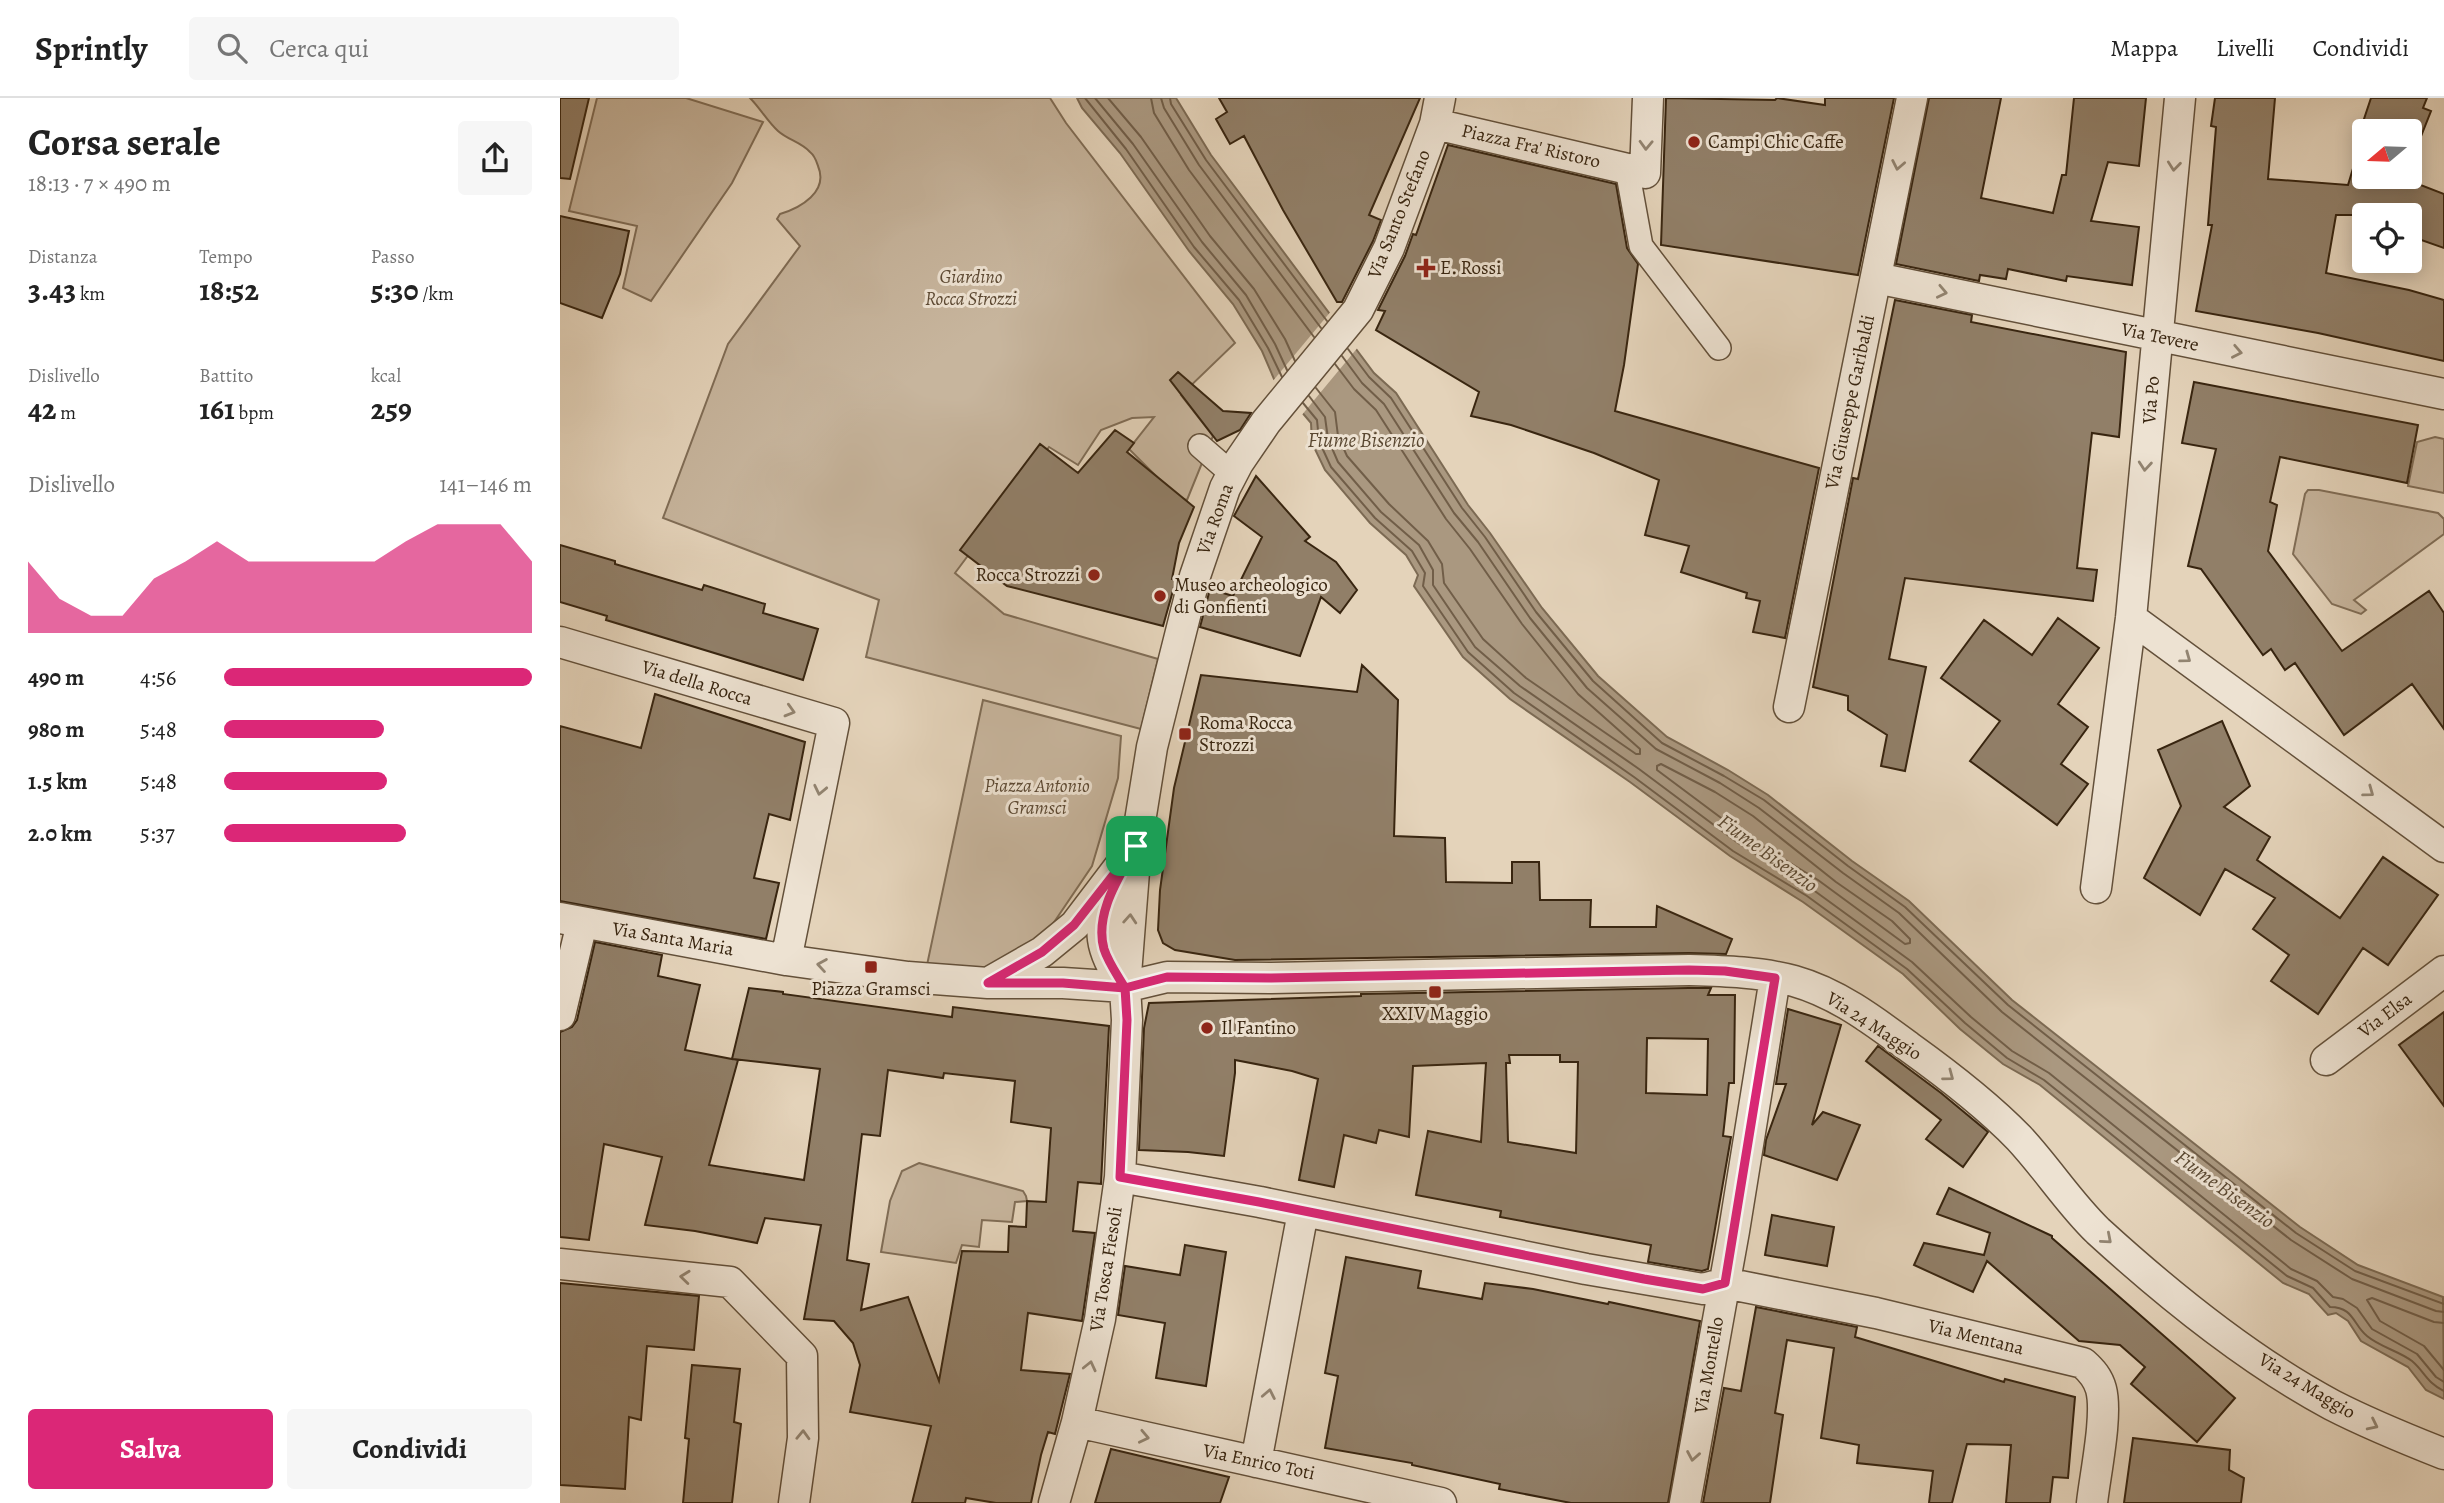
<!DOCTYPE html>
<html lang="it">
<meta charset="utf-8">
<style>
:root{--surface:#fff;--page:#f6f6f6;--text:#222;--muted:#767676;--line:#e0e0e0;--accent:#db2777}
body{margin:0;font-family:Alegreya,serif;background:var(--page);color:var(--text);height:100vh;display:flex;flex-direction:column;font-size:26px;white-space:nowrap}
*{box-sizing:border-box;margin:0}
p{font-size:23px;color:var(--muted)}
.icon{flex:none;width:38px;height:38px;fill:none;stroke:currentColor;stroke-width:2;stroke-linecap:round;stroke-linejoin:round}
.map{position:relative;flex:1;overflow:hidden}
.sheet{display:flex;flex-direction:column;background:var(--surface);width:560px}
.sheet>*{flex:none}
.needle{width:46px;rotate:251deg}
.controls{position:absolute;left:1792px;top:21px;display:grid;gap:14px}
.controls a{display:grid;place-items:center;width:70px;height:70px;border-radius:7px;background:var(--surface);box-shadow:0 4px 18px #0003;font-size:35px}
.pin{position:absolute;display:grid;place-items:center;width:60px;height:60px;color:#fff;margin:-30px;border-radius:14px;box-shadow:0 4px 10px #0006}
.round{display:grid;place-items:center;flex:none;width:74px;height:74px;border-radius:7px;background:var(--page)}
.summary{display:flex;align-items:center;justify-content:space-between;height:119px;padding:0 28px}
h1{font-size:38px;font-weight:700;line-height:52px}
.stats{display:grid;grid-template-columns:repeat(3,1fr);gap:10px;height:119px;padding:7px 28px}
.stats div{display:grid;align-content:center}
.stats b{font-size:30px;font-weight:700}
.stats small{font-size:19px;font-weight:400}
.stats p{font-size:19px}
.chart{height:196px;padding:14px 28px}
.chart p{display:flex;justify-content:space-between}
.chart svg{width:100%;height:126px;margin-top:7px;fill:var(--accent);opacity:.7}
.button{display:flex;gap:14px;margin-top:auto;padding:14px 28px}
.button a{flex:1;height:80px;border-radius:7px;background:var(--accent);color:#fff;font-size:28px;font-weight:700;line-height:80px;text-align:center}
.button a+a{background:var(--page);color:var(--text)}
ul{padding:0 28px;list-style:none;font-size:23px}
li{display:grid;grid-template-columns:112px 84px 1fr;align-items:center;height:52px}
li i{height:18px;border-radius:9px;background:var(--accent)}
header{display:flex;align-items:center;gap:42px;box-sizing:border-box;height:98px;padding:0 35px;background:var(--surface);border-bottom:2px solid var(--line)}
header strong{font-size:33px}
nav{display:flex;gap:38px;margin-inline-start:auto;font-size:24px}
.search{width:490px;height:63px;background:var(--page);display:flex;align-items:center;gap:18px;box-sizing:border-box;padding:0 24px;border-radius:7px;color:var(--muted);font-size:26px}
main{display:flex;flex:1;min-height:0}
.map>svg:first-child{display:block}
.green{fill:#c7b59d;stroke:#806d56;stroke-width:2}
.water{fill:#aa9880;stroke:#7c6a53;stroke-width:2}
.pier{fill:#e4d3ba}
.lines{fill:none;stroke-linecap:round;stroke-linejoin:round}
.shore{stroke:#715e48;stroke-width:2}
.building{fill:#917f68;stroke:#382510;stroke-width:2;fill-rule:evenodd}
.pedestrian-casing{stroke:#63503a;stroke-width:26}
.minor-casing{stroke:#63503a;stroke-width:33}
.pedestrian{stroke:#ede2d2;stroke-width:23}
.minor{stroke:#ede2d2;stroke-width:30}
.oneway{stroke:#928471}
.route-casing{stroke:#fff;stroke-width:14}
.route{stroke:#db2777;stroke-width:9}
.poi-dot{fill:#8f2418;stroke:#ede2d2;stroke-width:2.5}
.labels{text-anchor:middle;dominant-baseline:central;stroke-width:6;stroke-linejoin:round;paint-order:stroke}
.poi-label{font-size:19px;fill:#382510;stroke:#ede2d2;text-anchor:start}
.street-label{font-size:19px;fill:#382510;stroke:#ede2d2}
.park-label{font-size:19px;font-style:italic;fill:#5c4933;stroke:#ede2d2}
.water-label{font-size:21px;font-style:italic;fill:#5a4832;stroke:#ede2d2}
</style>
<header>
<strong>Sprintly</strong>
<div class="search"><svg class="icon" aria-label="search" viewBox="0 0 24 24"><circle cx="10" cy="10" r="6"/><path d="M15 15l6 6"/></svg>Cerca qui</div>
<nav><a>Mappa</a><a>Livelli</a><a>Condividi</a></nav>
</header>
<main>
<section class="sheet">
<div class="summary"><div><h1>Corsa serale</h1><p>18:13 · 7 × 490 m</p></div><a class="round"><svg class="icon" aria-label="share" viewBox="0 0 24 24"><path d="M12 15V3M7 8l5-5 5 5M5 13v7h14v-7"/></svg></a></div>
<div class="stats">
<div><p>Distanza</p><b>3.43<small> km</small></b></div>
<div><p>Tempo</p><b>18:52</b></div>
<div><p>Passo</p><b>5:30<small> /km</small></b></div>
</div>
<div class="stats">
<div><p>Dislivello</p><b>42<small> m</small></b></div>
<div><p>Battito</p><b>161<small> bpm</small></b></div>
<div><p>kcal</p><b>259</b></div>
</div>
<div class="chart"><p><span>Dislivello</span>141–146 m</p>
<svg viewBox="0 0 160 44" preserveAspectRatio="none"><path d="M0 44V19L10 32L20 38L30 38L40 25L50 19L60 12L70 19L80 19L90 19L100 19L110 19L120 12L130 6L140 6L150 6L160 19V44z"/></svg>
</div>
<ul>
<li><b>490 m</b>4:56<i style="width:100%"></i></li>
<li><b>980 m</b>5:48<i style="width:52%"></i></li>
<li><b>1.5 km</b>5:48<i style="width:53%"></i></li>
<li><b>2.0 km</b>5:37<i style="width:59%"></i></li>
</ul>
<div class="button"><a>Salva</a><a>Condividi</a></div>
</section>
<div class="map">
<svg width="1884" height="1405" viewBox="0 0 1884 1405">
<rect width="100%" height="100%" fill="#e4d3ba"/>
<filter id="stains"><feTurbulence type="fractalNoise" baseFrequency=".00286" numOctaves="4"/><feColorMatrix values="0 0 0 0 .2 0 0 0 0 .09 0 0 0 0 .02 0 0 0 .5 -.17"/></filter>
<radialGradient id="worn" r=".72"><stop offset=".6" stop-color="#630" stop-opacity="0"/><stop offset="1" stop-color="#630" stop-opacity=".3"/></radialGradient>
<path class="green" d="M37,0H126L203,24L172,85L91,203L63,190L77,128L9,113Z
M190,0H490L506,25L675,245L621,297L653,338L627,402L618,400L569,351L594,319L572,320L541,332L518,367L489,349L395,475L444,516L598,561L581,631L306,559L319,502L103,420L168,246L240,148L217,121L220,116C240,110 269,94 258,68C256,62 255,58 250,54C241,44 228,42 218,33C208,24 200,10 190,0Z
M1875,339L1884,341V395L1848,388L1857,344Z
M1748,392H1759L1878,415L1884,421V436L1794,502L1806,512L1801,516L1772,506L1733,456L1745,396Z
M423,602L561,638L558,680L532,768L482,842L429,872L367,867Z
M359,1065L463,1093L466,1098L467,1103L455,1104L452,1124L422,1122L419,1149L402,1147L396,1165L321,1154L330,1103L342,1073Z"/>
<path class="water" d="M517,0H616L651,57L814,275L836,295L908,407L930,435L982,510L1038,578L1107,639L1168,672L1208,697L1292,763L1349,803L1452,902L1740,1129L1798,1167L1883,1199L1884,1301L1866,1292L1848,1269L1801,1243L1788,1223L1776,1215L1768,1217L1749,1196L1723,1185L1480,987L1443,966L1400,931L1343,876L1243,804L1170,758L1070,684L950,601L903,559L854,488L858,477L846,457L810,425L765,372L752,345L751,325L714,281L702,253L673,206L629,153L560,55L522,10Z"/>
<path class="pier" d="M772,212L799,248L741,318L712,284Z"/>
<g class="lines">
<path class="shore" d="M525,0L566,51L634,149L679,202L708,250L722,279
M535,0L573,46L642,144L686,197L715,246L727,272
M548,0L581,39L650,138L694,191L725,241L735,263
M591,0L594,15L629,72L754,239
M601,0L604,10L639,67L761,230
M610,0L611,6L646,62L767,223
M788,251L809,279L831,300L902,410L925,439L976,514L1033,583L1102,645L1164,678L1204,702L1288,768L1345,809L1448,907L1736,1135L1795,1173L1884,1206
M782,258L802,285L824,306L894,415L918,444L970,520L1027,590L1096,651L1160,685L1199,710L1283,775L1339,815L1442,914L1731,1142L1792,1181L1876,1213L1884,1214
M756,290L775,314L778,338L787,358L829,406L868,443L882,466L884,485L923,541L966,580L1076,656H1080V651L1018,596L962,526L910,451L886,421L816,312L794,291L775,266
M749,298L765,319L768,341L778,364L821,414L859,447L873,472V487L915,549L960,588L1079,671L1178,745L1252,791L1352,864L1411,919L1452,953L1489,975L1731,1171L1757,1183L1773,1199L1783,1201L1797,1210L1812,1231L1857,1256L1876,1279L1884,1284
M743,305L757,322L759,343L771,369L815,420L852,453L865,475L863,488L908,554L954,595L1074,679L1173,753L1247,798L1347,871L1405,925L1447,960L1484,982L1727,1178L1753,1190L1770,1209C1794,1209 1793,1227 1807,1238C1820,1249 1839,1253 1852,1263C1865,1274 1866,1284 1884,1293
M1101,666L1155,694L1193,718L1276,784L1332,823L1350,841V845L1345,846L1258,782L1184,737L1097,672V668Z
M1884,1225L1874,1224L1812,1200L1807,1202L1820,1223L1864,1248L1884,1272"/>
</g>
<path class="building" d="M0,0H29L10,81L0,80Z
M659,0H860L809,117L821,122L813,143L782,204H777L723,112L684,38L670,46L656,21L667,14Z
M1106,0L1215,2L1217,0L1265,7V0H1334L1298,177L1101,147Z
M1369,0H1441L1421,100L1493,115L1502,77H1506L1514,0H1586L1579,68L1548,64L1531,123L1579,129L1572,187L1507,178L1506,183L1448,171L1446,181L1420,177L1419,183L1336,166Z
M1655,0H1715L1708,81L1788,87L1804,34V79H1846L1845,81L1884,96V150L1850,138V117H1776L1766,175L1849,192L1884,202V263L1758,235L1636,213L1652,127H1648L1656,29L1651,28Z
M1811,0H1867L1863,10L1871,13L1850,66V33H1800Z
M888,47L1056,86L1067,150L1078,166L1064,267L1055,313L1259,370L1225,540L1193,534L1200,503L1186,500L1187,495L1121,474L1129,448L1085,437L1099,382L1034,355L951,327L911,318L919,294L816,232L825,213L818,212L845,158L853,136L856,137Z
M0,118L69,133L60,176L42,220L0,205Z
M1335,202L1412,217L1411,224L1566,254L1559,339L1532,335L1517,470L1537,472L1533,503L1345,480L1329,561L1366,569L1345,673L1321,668L1327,637L1288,612V598L1253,589L1293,380L1298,381Z
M618,274L663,313L691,315L680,332L657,343L610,282Z
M1634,284L1858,327L1847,385L1720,359L1710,404L1717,407L1708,453L1782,553L1869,493L1884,515V631L1852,586L1784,637L1735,565L1725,572L1711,551L1703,557L1641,471L1628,468L1656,351L1622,345Z
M555,332L574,345L567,354L634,409L619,445L612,481L616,482L603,528L447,488L400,452L480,346L518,375Z
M696,378L750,439L745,443L776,464L797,492L780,515L761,499L740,558L640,529L650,491L673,498L702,439L674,418Z
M0,447L55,463V466L142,492L144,487L205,506L203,515L258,531L243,582L46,522L47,518L0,504Z
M1498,520L1539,550L1498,606L1528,629L1501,666L1528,686L1497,727L1410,663L1440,623L1381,580L1424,522L1472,557Z
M802,567L838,602L834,738L885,740L886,784L952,785V764H979L980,802H1031L1030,829H1096L1097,808L1172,841L1166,856L1129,855L675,862L615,852L603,845L598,832L600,792L614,690L641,577L797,594Z
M95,596L245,644L230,722L209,716L194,780L219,785L206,841L0,803V628L81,650Z
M1662,623L1690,688L1664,709L1710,739L1697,762L1780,820L1823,759L1878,797L1828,867L1803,850L1758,916L1711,883L1729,857L1693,831L1715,800L1665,771L1640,817L1584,780L1621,708L1598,652Z
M35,844L102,857L98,878L140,887L125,952L172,961L189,890L223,894V896L392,919L393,909L549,928L541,1086L518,1084L513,1133L535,1135L522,1223L468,1215L461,1272L510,1276L495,1336L488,1334L481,1357L471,1405H436L406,1400L405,1405H352L371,1328L290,1314L300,1267L293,1245L274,1223L244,1221L261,1127L205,1120L197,1145L135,1133L85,1127L102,1059L44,1046L29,1142L0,1139V934L12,929L17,922ZM173,961L260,971L244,1082L149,1067L178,962ZM328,972L383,980L384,975L455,983L451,1024L491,1030L486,1104L467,1103L466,1129L449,1128L448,1154L402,1153L379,1283L348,1199L301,1212L309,1166L287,1162L302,1036L320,1038Z
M1129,890H1151L1148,897H1175L1174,985H1169L1163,1038L1171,1039L1148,1171L1142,1173L1088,1164L1091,1147L940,1119L941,1113L856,1097L868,1033L921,1044L926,965L853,968L849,1039L819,1032L816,1045L784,1037L774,1089L739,1082L758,981L732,973L675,962V975L664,1058L628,1054L579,1052L584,930L589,905L801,898V896ZM1087,940L1148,941L1147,997L1086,995ZM949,957H1000V964H1018L1016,1055L948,1044L946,965H950Z
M1228,911L1281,927L1252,1027L1263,1014L1300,1027L1277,1082L1204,1057L1206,1042L1226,986H1216Z
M1884,914V1008L1839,947Z
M1318,948L1381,995L1428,1034L1403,1069L1366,1041L1381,1022L1306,963Z
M1389,1090L1492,1138V1140L1675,1300L1637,1344L1571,1286L1585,1269L1560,1247L1519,1243L1427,1163L1413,1194L1354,1167L1364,1145L1424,1157L1430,1135L1377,1116Z
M1212,1117L1274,1129L1267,1168L1205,1157Z
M625,1147L666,1154L646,1288L596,1280L605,1225L558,1217L565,1168L620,1177Z
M786,1159L861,1173L858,1190L922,1201L925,1185L973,1191L1048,1206L1049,1204L1140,1223L1108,1405H1011L939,1391L940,1386L852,1367V1365L765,1350L778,1278L765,1275Z
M0,1185L139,1198L134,1252L87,1248L81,1322L69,1319L65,1391L0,1387Z
M1196,1209L1297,1229L1295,1239L1444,1284L1445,1281L1515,1299L1508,1380L1493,1379L1490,1405H1446L1451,1347L1407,1346L1392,1405H1369L1373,1373L1297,1365L1299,1347L1261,1340L1274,1250L1227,1242L1215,1315L1223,1317L1210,1405H1143L1164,1290L1181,1293Z
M132,1267L180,1271L174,1324L181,1326L172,1405H123L129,1341L125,1340Z
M1573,1340L1670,1352L1669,1372L1684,1380L1681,1405H1564Z
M551,1351L669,1379L660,1405H535Z"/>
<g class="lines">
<g class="pedestrian-casing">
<path id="pedestrian" d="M1067,71L1081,148L1159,250
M640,348L672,376"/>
</g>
<g class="minor-casing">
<path id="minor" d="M875,26L1085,75L1088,0
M1316,180L1884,296
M1571,520L1884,749
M0,544L274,625L226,862
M1229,609L1352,0
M554,790C535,831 540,853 565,889
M1536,790L1571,520L1620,0
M0,820L226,862L348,879L428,885H503L565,889L607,879L711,880L1129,872C1164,873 1201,874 1234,883C1277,895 1314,923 1349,949C1388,977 1426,1006 1459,1040C1487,1070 1509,1105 1538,1133C1607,1196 1690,1263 1772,1307C1809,1326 1846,1341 1884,1356
M433,882L482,854L515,827L575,748
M0,917L22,825
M1766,962L1884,873
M560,1079L700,1104L1026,1171L1143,1191L1165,1185L1316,1215L1523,1265C1532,1273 1538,1280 1541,1291C1548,1317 1535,1377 1532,1405
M0,1166L170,1184L242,1258L243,1340L234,1405
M517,1324L881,1405
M696,1364L743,1114
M494,1405L517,1324L540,1221L560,1079L567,922L565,889L576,748L592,649L635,478L665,390L678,365L706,324L798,212L829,150L875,26L880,0
M1125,1405L1174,1133L1215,880"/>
</g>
<use href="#pedestrian" class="pedestrian"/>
<use href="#minor" class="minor"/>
</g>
<defs><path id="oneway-chevron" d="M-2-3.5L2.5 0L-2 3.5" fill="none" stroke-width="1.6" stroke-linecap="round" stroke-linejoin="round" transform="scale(1.75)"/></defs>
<g class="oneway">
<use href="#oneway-chevron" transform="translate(1086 47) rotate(92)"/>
<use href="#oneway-chevron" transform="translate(1338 67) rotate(101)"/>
<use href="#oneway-chevron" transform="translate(1614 68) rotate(96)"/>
<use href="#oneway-chevron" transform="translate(1382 194) rotate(12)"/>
<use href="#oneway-chevron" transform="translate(1677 254) rotate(11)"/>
<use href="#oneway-chevron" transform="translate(1585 368) rotate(95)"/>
<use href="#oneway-chevron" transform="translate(1626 560) rotate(36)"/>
<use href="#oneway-chevron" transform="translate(230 613) rotate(16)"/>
<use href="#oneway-chevron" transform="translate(260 692) rotate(102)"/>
<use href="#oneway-chevron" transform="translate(1809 694) rotate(36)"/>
<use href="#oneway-chevron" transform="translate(570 821) rotate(-86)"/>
<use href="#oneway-chevron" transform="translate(262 867) rotate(-171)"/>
<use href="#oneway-chevron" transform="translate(1389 978) rotate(37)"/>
<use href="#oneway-chevron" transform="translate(1547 1141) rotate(41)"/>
<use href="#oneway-chevron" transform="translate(125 1179) rotate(-174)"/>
<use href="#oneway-chevron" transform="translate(530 1268) rotate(-77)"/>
<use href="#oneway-chevron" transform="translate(709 1296) rotate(-79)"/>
<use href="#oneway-chevron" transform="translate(1813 1327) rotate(26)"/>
<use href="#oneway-chevron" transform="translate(243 1337) rotate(-88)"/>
<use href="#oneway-chevron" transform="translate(584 1339) rotate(12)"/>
<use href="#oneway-chevron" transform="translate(1133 1358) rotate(100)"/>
</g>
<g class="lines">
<g class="route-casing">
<path id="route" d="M576,748L514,827L482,854L428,885H503L565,890L567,922L560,1079L699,1104L1084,1181L1143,1191L1165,1185L1215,880L1165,873L1129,872L711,880L607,879L565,890C558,878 548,864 544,851C534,815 560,778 576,748"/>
</g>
<use href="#route" class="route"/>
</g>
<g class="poi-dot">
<circle cx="1134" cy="44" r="7"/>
<path d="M862.5 159.5h7v7h7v7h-7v7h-7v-7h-7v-7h7z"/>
<circle cx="534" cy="477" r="7"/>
<circle cx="600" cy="498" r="7"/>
<rect x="618" y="629" width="14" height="14" rx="3.5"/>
<rect x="304" y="862" width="14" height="14" rx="3.5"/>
<rect x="868" y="887" width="14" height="14" rx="3.5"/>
<circle cx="647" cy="930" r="7"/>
</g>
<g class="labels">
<g class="poi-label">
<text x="1148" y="44">Campi Chic Caffe</text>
<text x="880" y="170">E. Rossi</text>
<text x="520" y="477" text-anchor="end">Rocca Strozzi</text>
<text x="614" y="487">Museo archeologico<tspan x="614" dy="22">di Gonfienti</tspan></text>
<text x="639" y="625">Roma Rocca<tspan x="639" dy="22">Strozzi</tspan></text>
<text x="311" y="891" text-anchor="middle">Piazza Gramsci</text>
<text x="875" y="916" text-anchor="middle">XXIV Maggio</text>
<text x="661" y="930">Il Fantino</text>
</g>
<g class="street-label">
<text transform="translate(971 48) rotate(13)">Piazza Fra' Ristoro</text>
<text transform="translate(839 116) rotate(-68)">Via Santo Stefano</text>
<text transform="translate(1600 239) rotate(12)">Via Tevere</text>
<text transform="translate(1591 302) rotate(-85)">Via Po</text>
<text transform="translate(1290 304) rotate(-78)">Via Giuseppe Garibaldi</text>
<text transform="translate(655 421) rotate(-70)">Via Roma</text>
<text transform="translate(137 585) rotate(17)">Via della Rocca</text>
<text transform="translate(113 841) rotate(10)">Via Santa Maria</text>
<text transform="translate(1825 917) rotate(-37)">Via Elsa</text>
<text transform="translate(1314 928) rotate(33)">Via 24 Maggio</text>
<text transform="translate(546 1171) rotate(-81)">Via Tosca Fiesoli</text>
<text transform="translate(1416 1239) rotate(14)">Via Mentana</text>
<text transform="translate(1149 1267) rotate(-80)">Via Montello</text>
<text transform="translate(1747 1288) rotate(31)">Via 24 Maggio</text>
<text transform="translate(699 1364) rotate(12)">Via Enrico Toti</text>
</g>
<g class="park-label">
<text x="411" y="179">Giardino<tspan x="411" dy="22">Rocca Strozzi</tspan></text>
<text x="477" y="688">Piazza Antonio<tspan x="477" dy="22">Gramsci</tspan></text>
</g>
<g class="water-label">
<text x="806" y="342">Fiume Bisenzio</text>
<text transform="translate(1208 755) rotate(36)">Fiume Bisenzio</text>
<text transform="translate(1665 1091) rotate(36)">Fiume Bisenzio</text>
</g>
</g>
<rect width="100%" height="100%" filter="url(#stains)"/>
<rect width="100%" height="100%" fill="url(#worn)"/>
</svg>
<div class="controls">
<a><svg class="needle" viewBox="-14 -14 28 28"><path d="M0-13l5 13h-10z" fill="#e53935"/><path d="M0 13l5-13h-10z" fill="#767676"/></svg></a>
<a><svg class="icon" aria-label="locate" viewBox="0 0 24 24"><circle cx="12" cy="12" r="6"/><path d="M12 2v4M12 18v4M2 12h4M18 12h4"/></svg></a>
</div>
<div class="pin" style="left:576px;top:748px;background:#1e9e55"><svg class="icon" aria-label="arrive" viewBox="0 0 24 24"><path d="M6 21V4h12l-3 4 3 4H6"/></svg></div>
</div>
</main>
